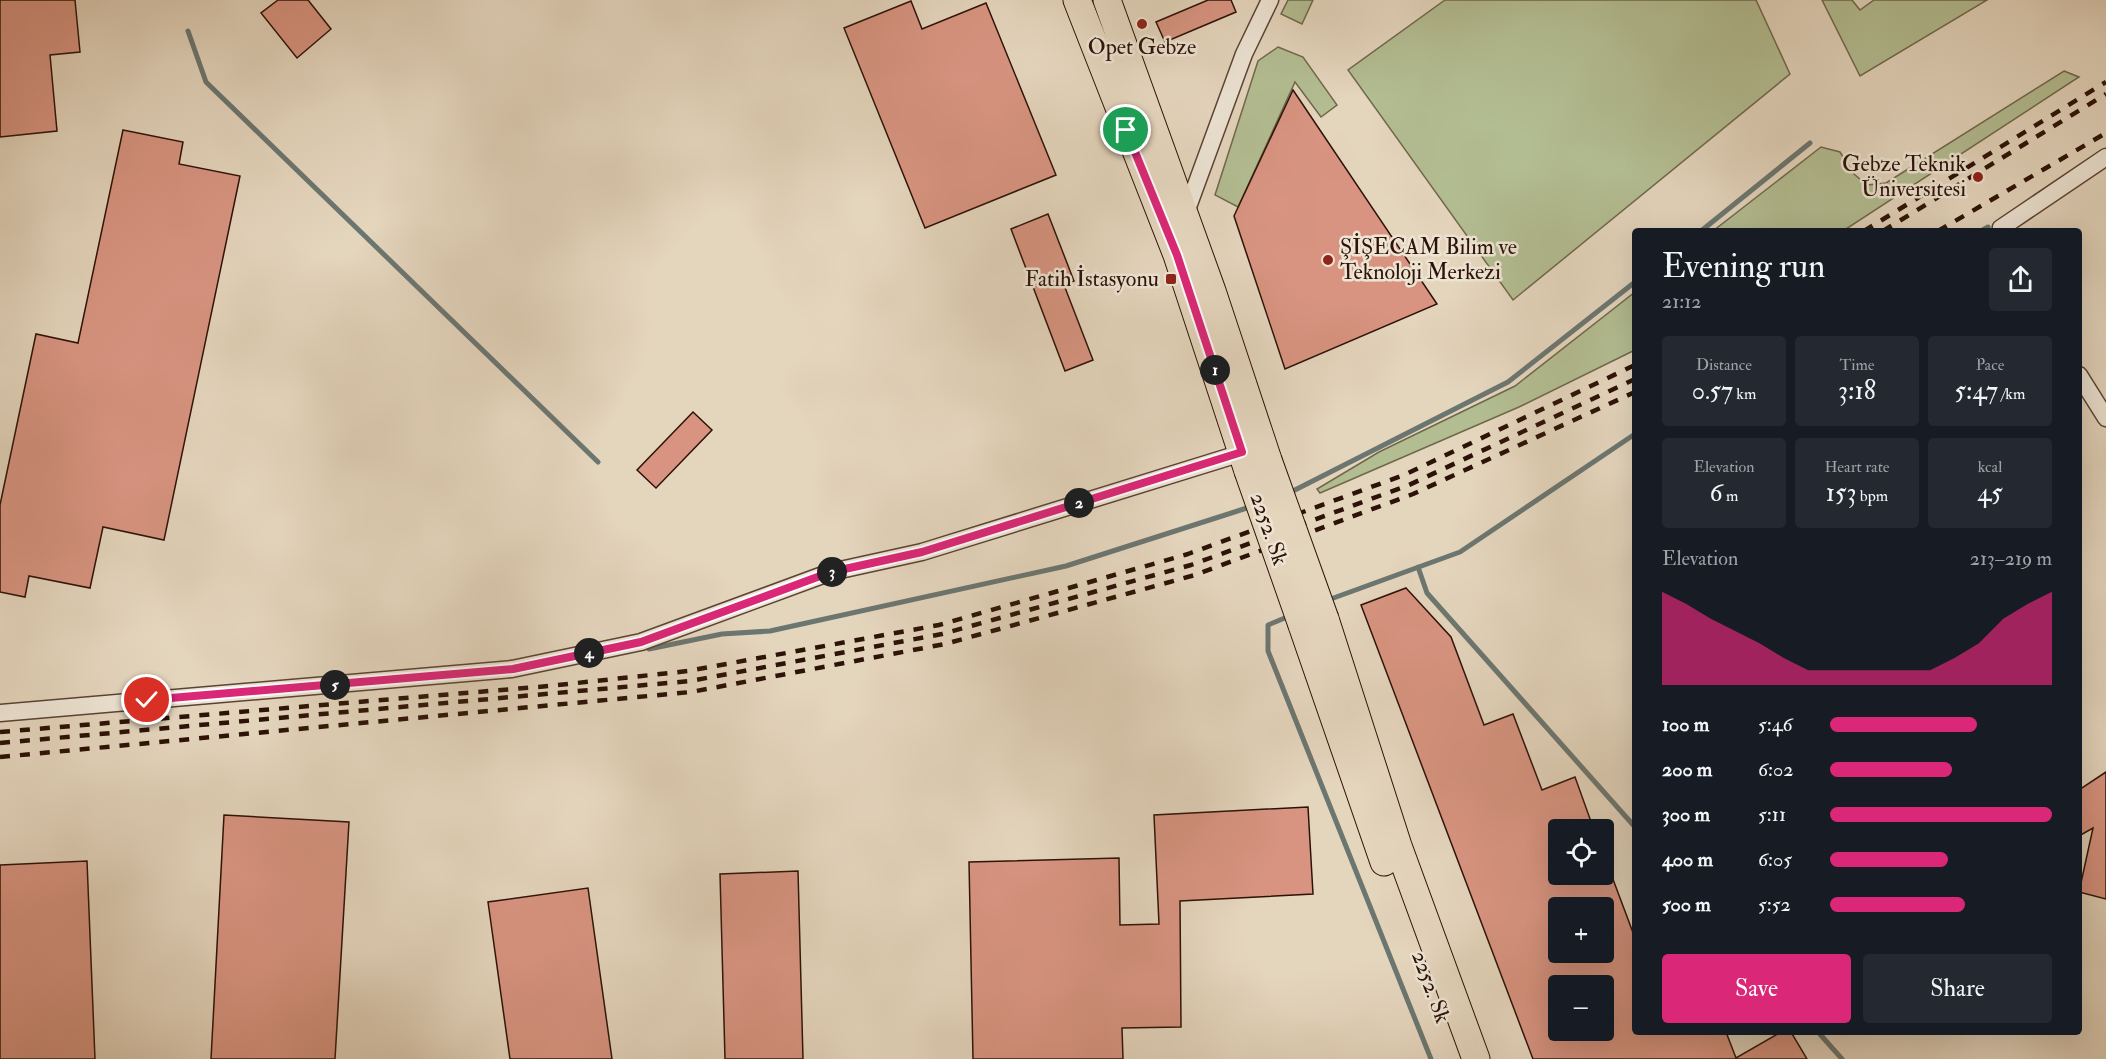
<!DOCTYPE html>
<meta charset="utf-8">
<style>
:root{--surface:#171b24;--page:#242831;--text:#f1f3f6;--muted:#9ea1a6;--accent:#db2777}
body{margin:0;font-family:"IM FELL Double Pica",serif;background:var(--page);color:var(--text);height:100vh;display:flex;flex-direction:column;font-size:22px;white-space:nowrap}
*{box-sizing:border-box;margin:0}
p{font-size:20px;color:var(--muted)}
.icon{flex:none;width:33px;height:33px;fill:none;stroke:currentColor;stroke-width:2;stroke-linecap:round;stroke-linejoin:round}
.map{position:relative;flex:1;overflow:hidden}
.side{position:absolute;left:1632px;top:228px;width:450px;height:807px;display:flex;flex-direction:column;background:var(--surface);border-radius:6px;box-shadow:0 6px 24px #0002}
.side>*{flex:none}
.controls{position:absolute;left:1548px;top:819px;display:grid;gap:12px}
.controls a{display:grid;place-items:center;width:66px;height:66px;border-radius:6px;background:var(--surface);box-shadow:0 6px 24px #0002;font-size:30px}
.pin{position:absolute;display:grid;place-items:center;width:51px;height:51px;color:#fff;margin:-26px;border:3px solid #fff;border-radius:50%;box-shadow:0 2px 6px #0007}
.km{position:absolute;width:30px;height:30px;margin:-15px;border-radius:50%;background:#222;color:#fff;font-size:16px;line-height:30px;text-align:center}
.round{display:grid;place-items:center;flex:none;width:63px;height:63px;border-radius:6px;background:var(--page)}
.summary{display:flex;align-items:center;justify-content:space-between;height:102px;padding:0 30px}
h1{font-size:33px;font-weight:600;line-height:45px}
.metrics{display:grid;grid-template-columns:repeat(3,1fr);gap:9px;height:102px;padding:6px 30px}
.metrics div{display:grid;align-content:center;border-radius:6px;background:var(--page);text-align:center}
.metrics b{font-size:26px;font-weight:600}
.metrics small{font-size:16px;font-weight:400}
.metrics p{font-size:16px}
.chart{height:168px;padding:12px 30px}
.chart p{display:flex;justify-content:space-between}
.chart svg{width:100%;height:108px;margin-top:6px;fill:var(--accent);opacity:.7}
.button{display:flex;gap:12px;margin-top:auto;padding:12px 30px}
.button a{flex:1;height:69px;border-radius:6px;background:var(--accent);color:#fff;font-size:24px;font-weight:600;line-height:69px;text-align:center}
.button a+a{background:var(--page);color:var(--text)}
ul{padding:0 30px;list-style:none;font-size:20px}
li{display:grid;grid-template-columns:96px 72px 1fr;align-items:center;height:45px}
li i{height:15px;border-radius:8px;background:var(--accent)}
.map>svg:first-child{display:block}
.green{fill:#b3bd92;stroke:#70684c;stroke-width:1.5}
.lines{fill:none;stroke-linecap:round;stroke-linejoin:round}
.stream{stroke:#6c7670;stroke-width:5}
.building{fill:#d89481;stroke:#2d1207;stroke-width:1.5;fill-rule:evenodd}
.street-casing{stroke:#5b4334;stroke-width:19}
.primary-casing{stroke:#2d1207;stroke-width:29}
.street{stroke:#ede4d4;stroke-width:16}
.primary{stroke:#e4d5bd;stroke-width:27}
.rail{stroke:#2d1207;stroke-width:4.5;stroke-dasharray:10 10;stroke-linecap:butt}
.primary-bridge-casing{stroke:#2d1207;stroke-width:29;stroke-linecap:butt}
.primary-bridge{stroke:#e4d5bd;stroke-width:27}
.route-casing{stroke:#fff;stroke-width:12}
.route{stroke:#db2777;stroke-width:8}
.poi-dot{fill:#8f2418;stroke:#ede4d4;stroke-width:2}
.labels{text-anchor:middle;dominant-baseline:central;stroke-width:5;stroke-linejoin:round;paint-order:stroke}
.poi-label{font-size:22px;fill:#2d1207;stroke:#ede4d4;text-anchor:end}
.street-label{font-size:22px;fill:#2d1207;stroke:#ede4d4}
</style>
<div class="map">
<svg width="2106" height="1059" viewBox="0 0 2106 1059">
<rect width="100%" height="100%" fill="#e4d5bd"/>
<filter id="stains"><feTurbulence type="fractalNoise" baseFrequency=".00333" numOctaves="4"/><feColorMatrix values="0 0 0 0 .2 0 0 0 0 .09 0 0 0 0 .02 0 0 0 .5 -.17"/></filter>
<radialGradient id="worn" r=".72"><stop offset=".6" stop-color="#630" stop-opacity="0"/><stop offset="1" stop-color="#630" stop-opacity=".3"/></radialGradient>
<path class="green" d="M1288,0H1313L1302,24L1281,14Z
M1445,0H1756L1790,74L1513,300L1348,70Z
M1822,0H1852L1860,10L1874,0H1987L1860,76Z
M1278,47L1303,57L1337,105L1321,117L1295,82L1238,207L1215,195L1258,61Z
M2064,71L2079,77L1843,231H1713L1821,147L1840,152L1854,174L1867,185L1886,183Z
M1635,292V350L1519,407L1320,493L1317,489L1379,452L1515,386Z"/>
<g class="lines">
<path class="stream" d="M188,31L206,82L598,462
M1701,231L1810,143
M1981,231L1988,227
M1287,494L1508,382L1635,282
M1418,567L1427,593L1635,827
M1328,600L1460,552L1635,434
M1292,615L1268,625V651L1431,1059
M649,649L722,634L770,631L1066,566L1253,506
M1818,1032L1842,1059"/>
</g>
<path class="building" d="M0,0H75L80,52L50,55L57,131L0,137Z
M278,0H308L331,29L297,58L261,13Z
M1208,0H1231L1236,12L1165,42L1156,22Z
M911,1L922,29L986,3L1056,175L925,228L844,28Z
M1293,90L1437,304L1285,369L1234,216Z
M123,130L183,142L179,164L240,176L164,540L103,527L90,588L29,576L25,597L0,592V505L36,334L78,343Z
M1048,214L1074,281L1064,285L1093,360L1065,371L1011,229Z
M693,412L712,430L656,488L637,470Z
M1406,588L1451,637L1484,725L1513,714L1542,790L1575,777L1594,830H1558V874H1611L1635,938V1032H1726L1736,1058L1781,1032H1791L1807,1059H1533L1361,605ZM1558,908H1604V952H1558ZM1558,986H1604V1030H1558Z
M2106,772V899L2079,892L2093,828L2079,836V790Z
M1308,807L1313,894L1180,901L1181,1027L1122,1028L1123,1059H973L969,862L1119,858L1120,925L1159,924L1154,815Z
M224,815L349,822L335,1059H211Z
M87,861L95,1059H0V865Z
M798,871L803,1059H725L720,874Z
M588,888L612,1059H510L488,902Z"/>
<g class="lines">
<g class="street-casing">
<path id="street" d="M1185,215L1244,54L1270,0
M2002,231L2001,228L2106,157
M2079,375L2106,418
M0,713L512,669L641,642L831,572L922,552L1248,451"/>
</g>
<g class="primary-casing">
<path id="primary" d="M1077,0L1177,255L1248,471
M1107,0L1212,291L1268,460
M1325,619L1398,846L1476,1059
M1302,625L1384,862"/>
</g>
<use href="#street" class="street"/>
<use href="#primary" class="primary"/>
<path class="rail" d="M1864,231L2106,82
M1883,231L2106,94
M1938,231L2106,133
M0,732L549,686L688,671L939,625L1188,554L1404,475L1635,365
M0,743L690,681L942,634L1191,565L1409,485L1635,379
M0,757L691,692L945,644L1195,575L1413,494L1635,392"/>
<g class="primary-bridge-casing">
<path id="primary-bridge" d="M1268,460L1325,619
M1248,471L1302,625"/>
</g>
<use href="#primary-bridge" class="primary-bridge"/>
</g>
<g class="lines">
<g class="route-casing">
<path id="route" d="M147,700L513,669L641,642L831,572L922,552L1242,452L1177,255L1126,130"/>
</g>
<use href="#route" class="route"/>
</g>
<g class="poi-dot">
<circle cx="1142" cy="24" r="6"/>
<circle cx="1978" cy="177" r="6"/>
<circle cx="1328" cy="260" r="6"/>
<rect x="1165" y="273" width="12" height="12" rx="3"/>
</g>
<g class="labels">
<g class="poi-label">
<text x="1142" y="47" text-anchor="middle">Opet Gebze</text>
<text x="1966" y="164">Gebze Teknik<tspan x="1966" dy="25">Üniversitesi</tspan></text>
<text x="1340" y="247" text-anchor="start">ŞİŞECAM Bilim ve<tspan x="1340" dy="25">Teknoloji Merkezi</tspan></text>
<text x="1159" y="279">Fatih İstasyonu</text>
</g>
<g class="street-label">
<text transform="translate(1269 529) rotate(71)">2252. Sk</text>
<text transform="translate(1431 987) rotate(70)">2252. Sk</text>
</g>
</g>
<rect width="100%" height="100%" filter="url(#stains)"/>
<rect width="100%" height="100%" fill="url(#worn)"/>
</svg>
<div class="controls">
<a><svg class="icon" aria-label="locate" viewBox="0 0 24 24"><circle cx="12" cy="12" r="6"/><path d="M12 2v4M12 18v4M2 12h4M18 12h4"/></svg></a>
<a>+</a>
<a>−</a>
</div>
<div class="pin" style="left:1126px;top:130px;background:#1e9e55"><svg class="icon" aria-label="arrive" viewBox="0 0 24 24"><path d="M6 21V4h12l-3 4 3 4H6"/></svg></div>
<div class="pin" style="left:147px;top:700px;background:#d93025"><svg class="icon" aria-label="check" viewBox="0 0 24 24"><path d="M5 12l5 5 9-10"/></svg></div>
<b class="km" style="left:1215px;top:370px">1</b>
<b class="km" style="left:1079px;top:503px">2</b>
<b class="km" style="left:832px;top:572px">3</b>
<b class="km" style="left:589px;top:653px">4</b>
<b class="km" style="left:335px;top:685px">5</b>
<section class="side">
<div class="summary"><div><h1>Evening run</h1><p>21:12</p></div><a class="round"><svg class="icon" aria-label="share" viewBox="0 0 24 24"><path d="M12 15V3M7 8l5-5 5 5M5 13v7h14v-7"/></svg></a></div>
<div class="metrics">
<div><p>Distance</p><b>0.57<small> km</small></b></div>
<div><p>Time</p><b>3:18</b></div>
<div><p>Pace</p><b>5:47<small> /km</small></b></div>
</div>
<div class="metrics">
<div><p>Elevation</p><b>6<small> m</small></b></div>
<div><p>Heart rate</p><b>153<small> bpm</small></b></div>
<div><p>kcal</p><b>45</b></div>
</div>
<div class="chart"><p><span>Elevation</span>213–219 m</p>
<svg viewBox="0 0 160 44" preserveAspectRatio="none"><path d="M0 44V6L10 11L20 17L30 22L40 27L50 33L60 38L70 38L80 38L90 38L100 38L110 38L120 33L130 27L140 17L150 11L160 6V44z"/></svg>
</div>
<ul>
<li><b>100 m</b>5:46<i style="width:66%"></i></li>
<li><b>200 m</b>6:02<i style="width:55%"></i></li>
<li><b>300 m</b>5:11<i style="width:100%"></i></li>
<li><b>400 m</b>6:05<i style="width:53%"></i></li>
<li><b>500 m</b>5:52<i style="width:61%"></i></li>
</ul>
<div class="button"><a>Save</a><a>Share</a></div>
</section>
</div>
